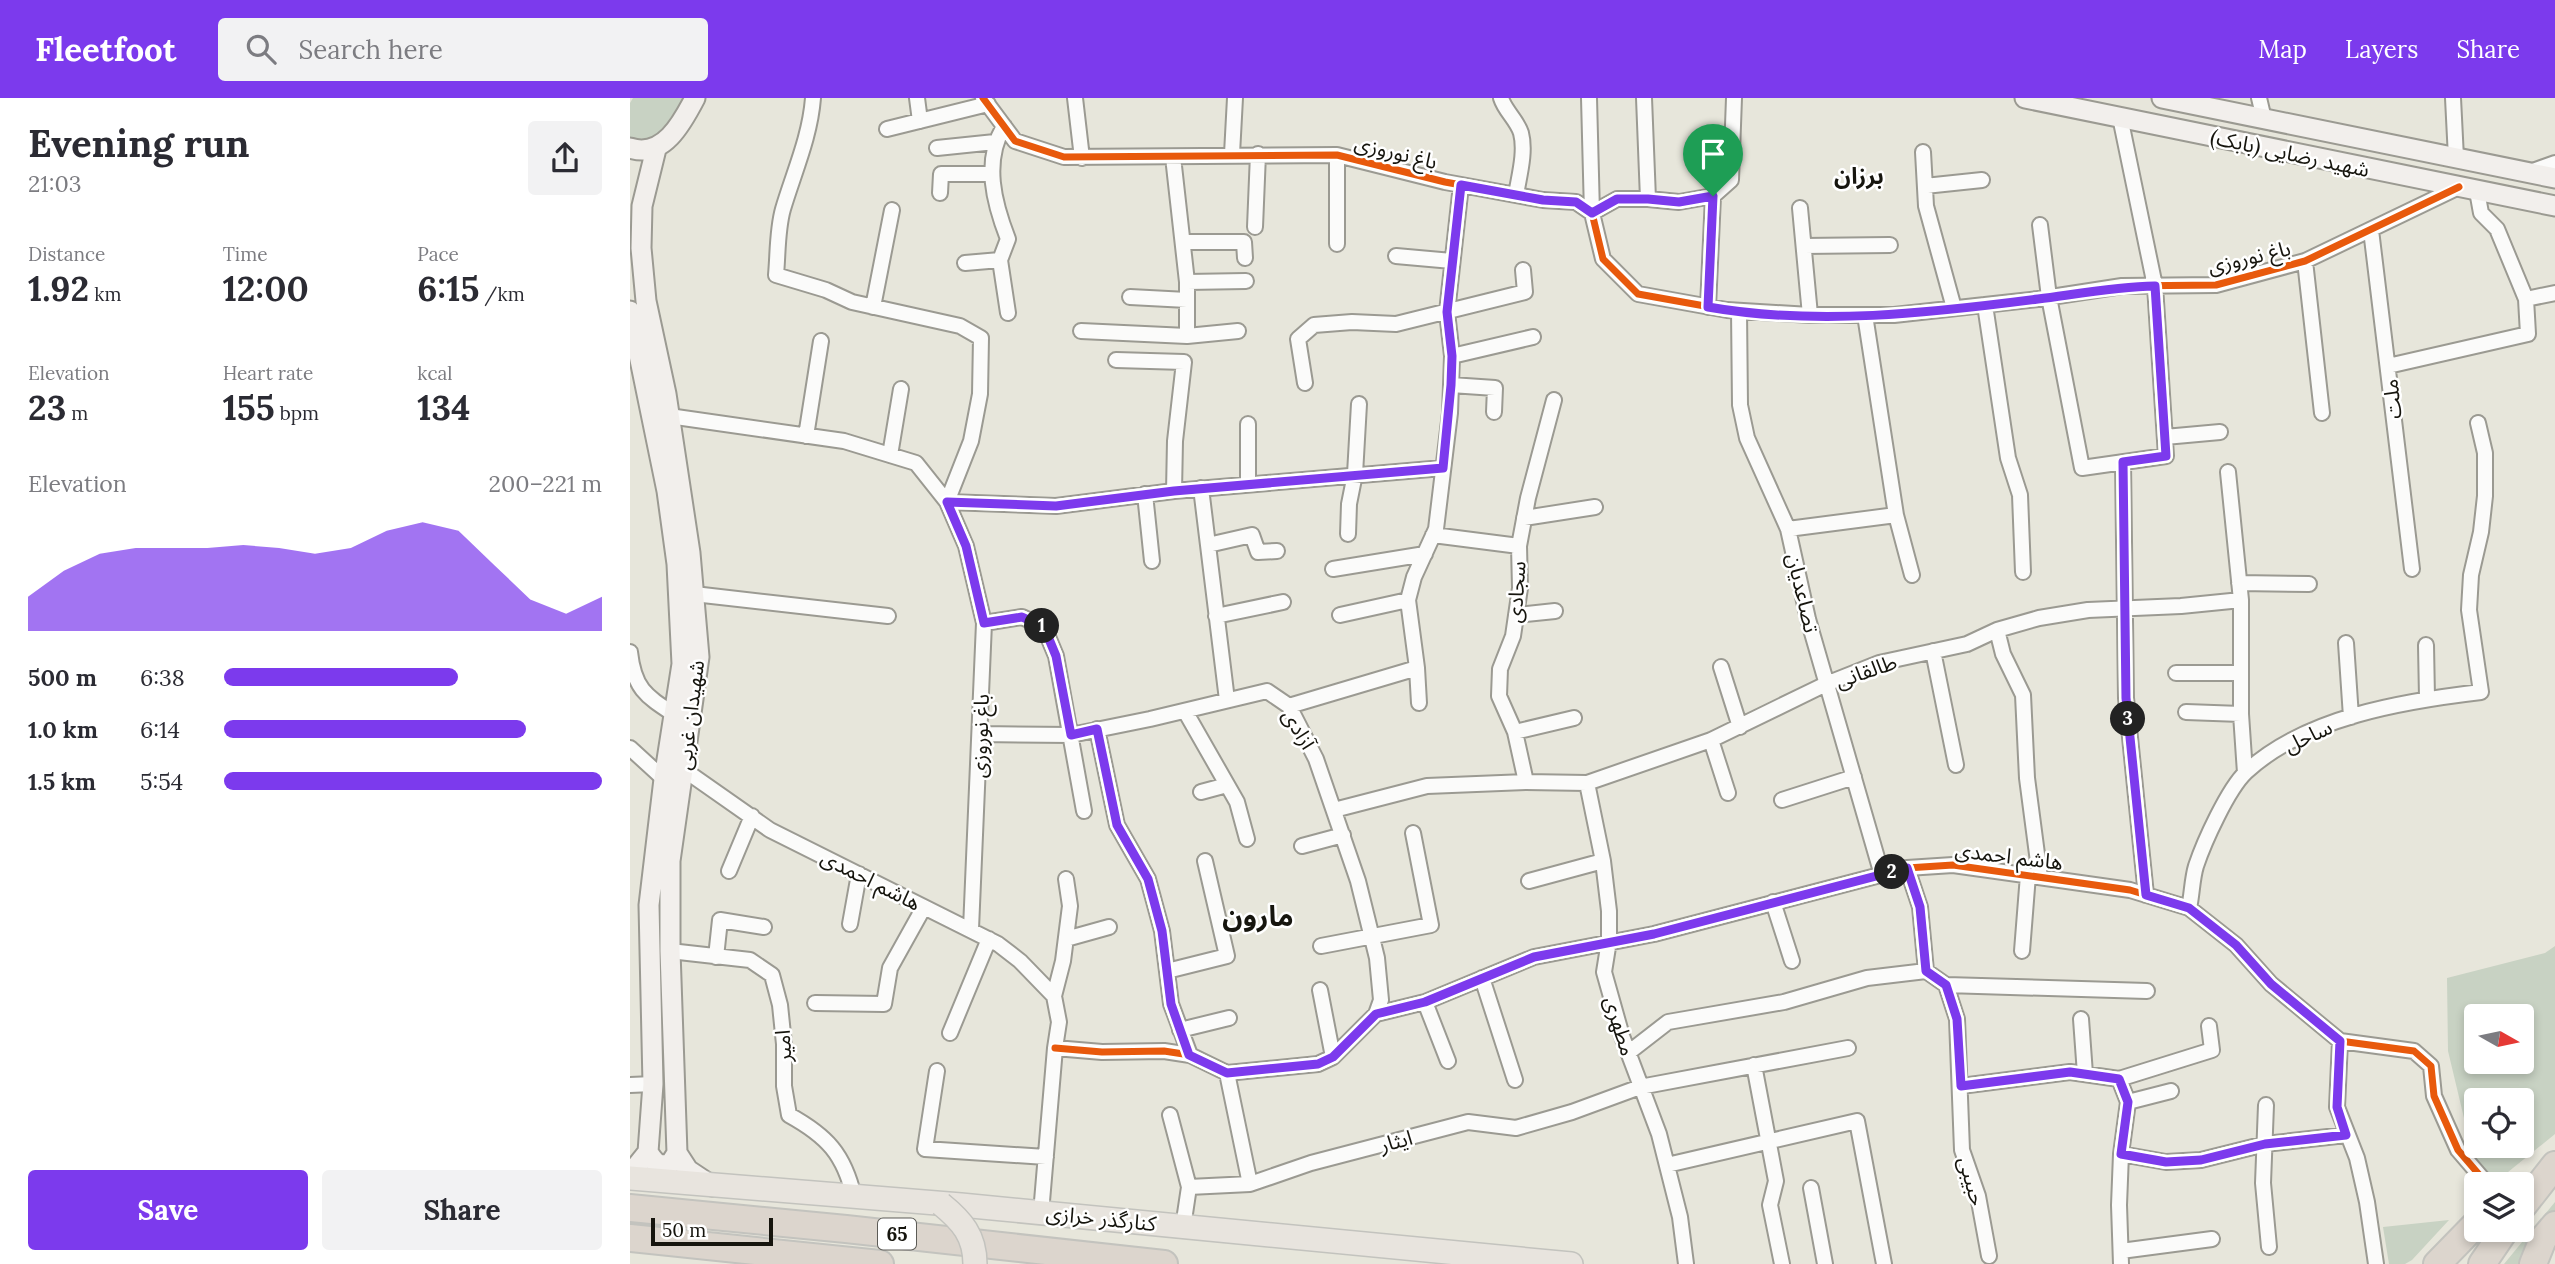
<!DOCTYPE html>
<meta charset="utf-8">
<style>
:root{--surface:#fff;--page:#f2f2f3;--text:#2b2b33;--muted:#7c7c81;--accent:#7c3aed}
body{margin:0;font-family:Lora,"Noto Sans Arabic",serif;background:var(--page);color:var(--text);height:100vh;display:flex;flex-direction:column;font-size:26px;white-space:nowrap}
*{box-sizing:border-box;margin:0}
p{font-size:23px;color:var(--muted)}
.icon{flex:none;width:38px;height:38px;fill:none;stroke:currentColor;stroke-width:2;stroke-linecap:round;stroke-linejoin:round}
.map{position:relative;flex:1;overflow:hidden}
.drawer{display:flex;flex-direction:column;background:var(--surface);width:630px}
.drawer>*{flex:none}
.needle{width:46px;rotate:99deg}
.controls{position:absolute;left:1834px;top:906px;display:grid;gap:14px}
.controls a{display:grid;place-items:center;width:70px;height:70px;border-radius:7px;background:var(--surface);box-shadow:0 4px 10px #0003;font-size:35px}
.scale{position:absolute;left:21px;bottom:18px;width:122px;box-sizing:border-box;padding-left:7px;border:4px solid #16150e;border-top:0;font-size:19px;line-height:24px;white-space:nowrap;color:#16150e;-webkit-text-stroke:5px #fff;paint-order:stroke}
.pin{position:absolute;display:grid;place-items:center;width:60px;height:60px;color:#fff;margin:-72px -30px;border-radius:50% 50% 50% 0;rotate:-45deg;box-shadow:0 0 7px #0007}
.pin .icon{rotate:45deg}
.km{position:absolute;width:35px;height:35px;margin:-18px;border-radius:50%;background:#222;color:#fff;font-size:19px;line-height:35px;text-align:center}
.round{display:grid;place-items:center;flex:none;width:74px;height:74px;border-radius:7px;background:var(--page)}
.overview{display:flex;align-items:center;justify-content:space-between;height:119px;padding:0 28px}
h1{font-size:38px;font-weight:700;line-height:52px}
.metrics{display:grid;grid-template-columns:repeat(3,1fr);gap:10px;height:119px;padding:7px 28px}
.metrics div{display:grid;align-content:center}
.metrics b{font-size:35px;font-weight:700}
.metrics small{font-size:19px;font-weight:400}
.metrics p{font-size:19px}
.chart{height:196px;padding:14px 28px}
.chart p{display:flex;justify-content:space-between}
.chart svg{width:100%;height:126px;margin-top:7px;fill:var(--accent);opacity:.7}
.cta{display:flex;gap:14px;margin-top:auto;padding:14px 28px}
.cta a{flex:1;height:80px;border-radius:7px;background:var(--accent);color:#fff;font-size:28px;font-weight:700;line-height:80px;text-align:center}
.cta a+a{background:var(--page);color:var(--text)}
ul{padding:0 28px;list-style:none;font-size:23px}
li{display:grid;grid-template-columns:112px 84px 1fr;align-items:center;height:52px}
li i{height:18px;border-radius:9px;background:var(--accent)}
header{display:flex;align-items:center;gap:42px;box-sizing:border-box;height:98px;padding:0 35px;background:var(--accent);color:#fff}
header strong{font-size:33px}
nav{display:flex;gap:38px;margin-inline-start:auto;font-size:24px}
.search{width:490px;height:63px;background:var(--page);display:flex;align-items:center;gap:18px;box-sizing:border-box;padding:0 24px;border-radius:7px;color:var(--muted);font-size:26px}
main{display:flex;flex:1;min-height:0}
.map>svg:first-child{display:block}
.green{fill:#c8d2c3;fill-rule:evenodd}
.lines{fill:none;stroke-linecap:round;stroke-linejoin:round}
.street-casing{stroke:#9b9a92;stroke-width:18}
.secondary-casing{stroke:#9b9a92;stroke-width:23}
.primary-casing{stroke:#c3c3be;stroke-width:26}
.highway-casing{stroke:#c3c3be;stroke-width:30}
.street{stroke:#fbfbfa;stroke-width:14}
.secondary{stroke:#f2efec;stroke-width:19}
.primary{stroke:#e8e4de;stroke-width:23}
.highway{stroke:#dcd5cd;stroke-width:26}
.primary-bridge-casing{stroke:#c3c3be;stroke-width:26;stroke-linecap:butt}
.primary-bridge{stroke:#e8e4de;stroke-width:23}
.cycleway-casing{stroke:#fff;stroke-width:11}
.cycleway{stroke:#e8590c;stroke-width:7}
.route-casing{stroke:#fff;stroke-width:14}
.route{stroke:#7c3aed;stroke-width:9}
.labels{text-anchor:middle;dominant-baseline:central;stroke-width:5;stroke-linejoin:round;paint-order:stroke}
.shield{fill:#fff;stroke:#5c5b56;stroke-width:2}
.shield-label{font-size:19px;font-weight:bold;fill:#16150e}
.street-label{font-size:21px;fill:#16150e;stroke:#fff}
.neighbourhood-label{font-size:23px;font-weight:bold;fill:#16150e;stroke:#fff}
.district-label{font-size:28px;font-weight:bold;fill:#16150e;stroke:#fff}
</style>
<header>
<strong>Fleetfoot</strong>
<div class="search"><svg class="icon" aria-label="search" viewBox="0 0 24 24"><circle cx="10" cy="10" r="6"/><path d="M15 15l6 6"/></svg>Search here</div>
<nav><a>Map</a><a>Layers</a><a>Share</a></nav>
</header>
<main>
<section class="drawer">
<div class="overview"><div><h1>Evening run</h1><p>21:03</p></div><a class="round"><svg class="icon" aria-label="share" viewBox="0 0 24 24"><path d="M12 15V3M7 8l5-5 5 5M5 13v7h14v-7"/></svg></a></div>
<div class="metrics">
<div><p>Distance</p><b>1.92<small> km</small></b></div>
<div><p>Time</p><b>12:00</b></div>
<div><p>Pace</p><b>6:15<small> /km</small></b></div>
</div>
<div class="metrics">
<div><p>Elevation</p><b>23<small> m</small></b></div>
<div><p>Heart rate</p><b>155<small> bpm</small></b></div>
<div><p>kcal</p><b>134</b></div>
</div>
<div class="chart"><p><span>Elevation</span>200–221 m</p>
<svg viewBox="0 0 160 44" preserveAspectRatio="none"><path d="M0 44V32L10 23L20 17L30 15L40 15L50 15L60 14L70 15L80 17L90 15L100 9L110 6L120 9L130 21L140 33L150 38L160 32V44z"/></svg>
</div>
<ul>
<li><b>500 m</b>6:38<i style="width:62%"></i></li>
<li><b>1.0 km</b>6:14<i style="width:80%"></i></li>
<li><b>1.5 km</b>5:54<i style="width:100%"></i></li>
</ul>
<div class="cta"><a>Save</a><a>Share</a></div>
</section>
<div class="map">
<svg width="1925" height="1166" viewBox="0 0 1925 1166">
<rect width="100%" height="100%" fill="#e7e6db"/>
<path class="green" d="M3,0H54L30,35L20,45L6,44L0,40V5Z
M1925,848V1036L1862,1087H1850L1818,953L1817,880L1915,855ZM1846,919H1892V964H1846ZM1846,1003H1892V1048H1846Z
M1925,1104V1117L1897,1166H1874Z
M1819,1122L1782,1162L1775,1166H1759L1753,1129Z"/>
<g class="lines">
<g class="street-casing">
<path id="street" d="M183,0C180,39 164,74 153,111C147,132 148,156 146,177L196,192L222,204L330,228L351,240L350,296L341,343L317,404L426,408L544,393L813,370
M287,0L290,23
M353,0L385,43L434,59L707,57L815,84L913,102L946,104L962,115L973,161L1008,196L1097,212L1180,217H1264L1408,201L1492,188L1586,187L1675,163L1829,89
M445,0L452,60
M871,0C875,13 887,22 891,35C896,54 889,78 886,97
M959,0L962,115L987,101H1018L1049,104L1083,98L1101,82L1104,0
M1014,0L1018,101
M1629,0L1634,21
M1823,0L1826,60
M374,28C353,64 364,105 378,141L370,162L378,215
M257,31L358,6
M307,50L365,44
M1293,54L1296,108L1324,210
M602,56L605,0
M707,57V146
M543,59L557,184V238
M1900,74L1925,65
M1295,88L1352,82
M310,95L311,76H362
M1170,110L1180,217
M1410,127L1419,199L1452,370L1536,358L1525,188L1490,19
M625,129L628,56
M1741,132L1782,471
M553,144H614L615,160
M1174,148L1260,147
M766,158L822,163
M1675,163L1692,315
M335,165L370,162
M557,184L616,183
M500,199L557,202
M1896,201L1925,195
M1355,207L1378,360L1390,397L1393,474
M243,209L262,112
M1078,209L1083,98
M1109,213L1110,307L1117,340L1158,431L1178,521L1252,777
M1235,217L1266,417L1282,477
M451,233L557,238L608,233
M822,258L903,239
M486,262L554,264L545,343L544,393
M1758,268L1898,236L1896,201L1867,131L1851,115L1847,93
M675,285L668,241L684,227L722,224L766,226L895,194L893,172
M821,287L865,290L864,314
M39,318L214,343L286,365L317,404L336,448L354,525L341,831
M176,338L191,243
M1535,339L1590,334
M260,357L271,291
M1493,364L1496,600L1516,797
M1598,374L1611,502V616L1615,675
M618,385V326
M571,390L597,602
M515,396L522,463
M894,420L965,409
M1158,431L1266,417
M718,436L719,406L725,376L729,306
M803,437L889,448
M578,447L622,437L628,454L647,453
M703,471L795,456
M1609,485L1679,486
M64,496L258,518
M710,517L778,502
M886,517L925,513
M586,518L653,504
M354,525L392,519L414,529L426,558L454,713
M1367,532L1373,556L1393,597L1397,680L1410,779
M1716,545L1721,619
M1796,547L1797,600
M1303,553L1326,667
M0,554C4,591 16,598 45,617
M1091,569L1110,629
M1546,575H1611
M789,605L787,570L778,502L784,479L806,431L820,315L822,258L817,214L831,87
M659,608L787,570
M555,613L607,704L617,741
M1556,614L1611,616
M467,631L487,727L518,781L532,833L541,906L560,957
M885,634L944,620
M350,636L441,637L520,621L637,593L659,608L686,661L728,783L747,860L751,902L746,916
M1081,642L1098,695
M0,650L34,681
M53,671L140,732L368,846L390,863L424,898
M896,684L885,634L869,598L870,571L883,538L890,490L889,448L898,400L924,302
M957,685L973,763L979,813V843L974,874L992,938L1029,1036L1050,1119L1056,1166
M571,694L597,687
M1152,702L1224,679
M704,712L797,688L896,684L957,685L1081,642L1196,586L1249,565L1337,546L1367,532L1409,520L1458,512L1551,508L1611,502
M672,748L713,737
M1277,770L1290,809L1296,873L1316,887L1327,921L1332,1052L1348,1098L1359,1158
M99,773L122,718
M899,783L973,763
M1143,804L1162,863
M1559,810C1562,797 1562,781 1566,768C1574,744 1598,691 1616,674C1675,619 1774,603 1851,594L1839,512L1841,477L1851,434L1855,398V355L1848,325
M220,826L229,776
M436,841L479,829
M691,848L801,827L783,735
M40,853L120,862L142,877L150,907L154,946V988L159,1017C197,1038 214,1056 224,1099
M1392,853L1398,777
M86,859L90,822L134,829
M537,873L597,858L575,763
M852,880L885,982
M1316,887L1517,893
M690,892L703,959
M795,904L818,963
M185,905L254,906L260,870L294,809
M1451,921L1455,976
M550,932L599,920
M320,935L359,841
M1710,943L1707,1009L1727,1060L1737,1104L1746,1166
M425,950L472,954L534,953L560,957L597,975L688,966L703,959L746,916L795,904L904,859L1024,836L1277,770L1323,767L1500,792L1559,810L1606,847L1641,886L1710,943L1784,953L1801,968L1804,998L1828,1052L1858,1087
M998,955L1038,924L1154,904L1237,880L1296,873
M1124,967L1146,1083L1140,1107L1152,1166
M307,973L295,1051L416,1059
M597,975L620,1086
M1489,981L1582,952L1579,928
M0,987L23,986
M1331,988L1440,974L1489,981L1498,1004L1491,1056L1489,1107L1491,1166
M1498,1004L1541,993
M1636,1007L1633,1085L1639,1149
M540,1017L559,1089
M1491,1056L1536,1064L1571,1062L1635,1046L1716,1037
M1037,1067L1227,1023L1254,1166
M1181,1090L1195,1166
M411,1115L425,950L429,924L424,898L433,863L440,808L436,781
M553,1129L559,1089L620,1086L681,1065L838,1024L886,1030L942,1014L1010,989L1218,950
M1491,1153L1582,1141"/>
</g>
<g class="secondary-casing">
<path id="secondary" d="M1395,0L1925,108
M1532,0L1925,80
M0,50C33,61 52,25 65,0
M26,51L12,108L11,150L16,203L36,296L60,455L69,559L40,763V853L47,1055L58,1072L82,1088
M0,213L37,393L47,466L52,566L34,681L19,807L23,986L18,1054L6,1069L0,1072
M18,1054C24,1064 28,1069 40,1066L47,1055"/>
</g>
<g class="primary-casing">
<path id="primary" d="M0,1080L331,1107L941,1166"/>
</g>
<g class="highway-casing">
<path id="highway" d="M1892,1109L1925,1067
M0,1110L216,1131L534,1166
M0,1140L250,1166
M1807,1166L1846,1126
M1852,1166L1875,1132
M1903,1166L1913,1141L1925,1127"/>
</g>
<use href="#street" class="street"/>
<use href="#secondary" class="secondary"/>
<use href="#primary" class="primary"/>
<use href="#highway" class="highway"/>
<g class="primary-bridge-casing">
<path id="primary-bridge" d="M311,1106C332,1123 345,1138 345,1166"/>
</g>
<use href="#primary-bridge" class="primary-bridge"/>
<g class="cycleway-casing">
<path id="cycleway" d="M353,0L385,43L434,59L707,57L815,84L913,102L946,104L962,115L973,161L1008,196L1097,212L1180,217H1264L1408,201L1492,188L1586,187L1675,163L1829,89
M425,950L472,954L534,953L560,957L597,975L688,966L703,959L746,916L795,904L904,859L1024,836L1277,770L1323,767L1500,792L1559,810L1606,847L1641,886L1710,943L1784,953L1801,968L1804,998L1828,1052L1858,1087"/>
</g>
<use href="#cycleway" class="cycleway"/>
</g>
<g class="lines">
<g class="route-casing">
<path id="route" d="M831,87L913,102L946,104L962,115L987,101H1018L1049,104L1083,98L1078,209C1186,228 1300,215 1408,201C1447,196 1485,189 1525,188L1536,358L1493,364L1496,600L1516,797L1559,810L1606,847L1641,886L1710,943L1707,1009L1716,1037L1635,1046L1571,1062L1536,1064L1491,1056L1498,1004L1489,981L1440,974L1331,988L1327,921L1316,887L1296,873L1290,809L1277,770L1024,836L904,859L795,904L746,916L703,959L688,966L597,975L559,957L541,906L532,833L518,781L487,727L467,631L441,637L426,558L414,529L392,519L354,525L336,448L317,404L426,408L544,393L813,370L821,287L822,258L817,214Z"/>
</g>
<use href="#route" class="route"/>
</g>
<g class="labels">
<rect class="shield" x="248" y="1120.5" width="38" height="31" rx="5"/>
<g class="shield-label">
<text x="267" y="1136">65</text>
</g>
<g class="street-label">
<text transform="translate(766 54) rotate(14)">باغ نوروزی</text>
<text transform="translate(1660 55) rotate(12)">شهید رضایی (بابک)</text>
<text transform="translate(1619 159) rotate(-13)">باغ نوروزی</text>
<text transform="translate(1762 301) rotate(-96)">ملت</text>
<text transform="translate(886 494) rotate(-86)">سجادی</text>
<text transform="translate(1173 495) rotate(77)">تصاعدیان</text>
<text transform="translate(1236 573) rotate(-19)">طالقانی</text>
<text transform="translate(60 617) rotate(-83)">شهیدان غربی</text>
<text transform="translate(669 631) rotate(59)">آزادی</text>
<text transform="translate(350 638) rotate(-88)">باغ نوروزی</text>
<text transform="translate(1678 638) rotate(-25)">ساحل</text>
<text transform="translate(1379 758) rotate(7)">هاشم احمدی</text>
<text transform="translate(241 782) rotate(27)">هاشم احمدی</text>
<text transform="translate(990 928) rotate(73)">مطهری</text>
<text transform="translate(153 948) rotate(-93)">امیر</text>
<text transform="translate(766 1043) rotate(-15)">ایثار</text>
<text transform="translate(1342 1083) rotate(74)">حبیبی</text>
<text transform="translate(471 1120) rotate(6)">کنارگذر خرازی</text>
</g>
<g class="neighbourhood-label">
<text x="1229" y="77">برزان</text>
</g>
<g class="district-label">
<text x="628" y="818">مارون</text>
</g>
</g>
</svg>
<div class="controls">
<a><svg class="needle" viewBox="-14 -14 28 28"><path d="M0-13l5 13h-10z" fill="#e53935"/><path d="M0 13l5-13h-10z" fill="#7c7c81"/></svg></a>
<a><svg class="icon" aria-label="locate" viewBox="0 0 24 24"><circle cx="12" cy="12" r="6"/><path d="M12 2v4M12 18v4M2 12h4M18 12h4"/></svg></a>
<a><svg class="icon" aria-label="layers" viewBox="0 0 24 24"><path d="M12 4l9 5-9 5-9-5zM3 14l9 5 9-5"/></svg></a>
</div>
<div class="scale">50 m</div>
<div class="pin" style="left:1083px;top:98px;background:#1e9e55"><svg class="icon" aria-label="arrive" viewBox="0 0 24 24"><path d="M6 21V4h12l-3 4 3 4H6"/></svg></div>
<b class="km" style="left:412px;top:528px">1</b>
<b class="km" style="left:1262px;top:774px">2</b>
<b class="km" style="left:1498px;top:621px">3</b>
</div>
</main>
